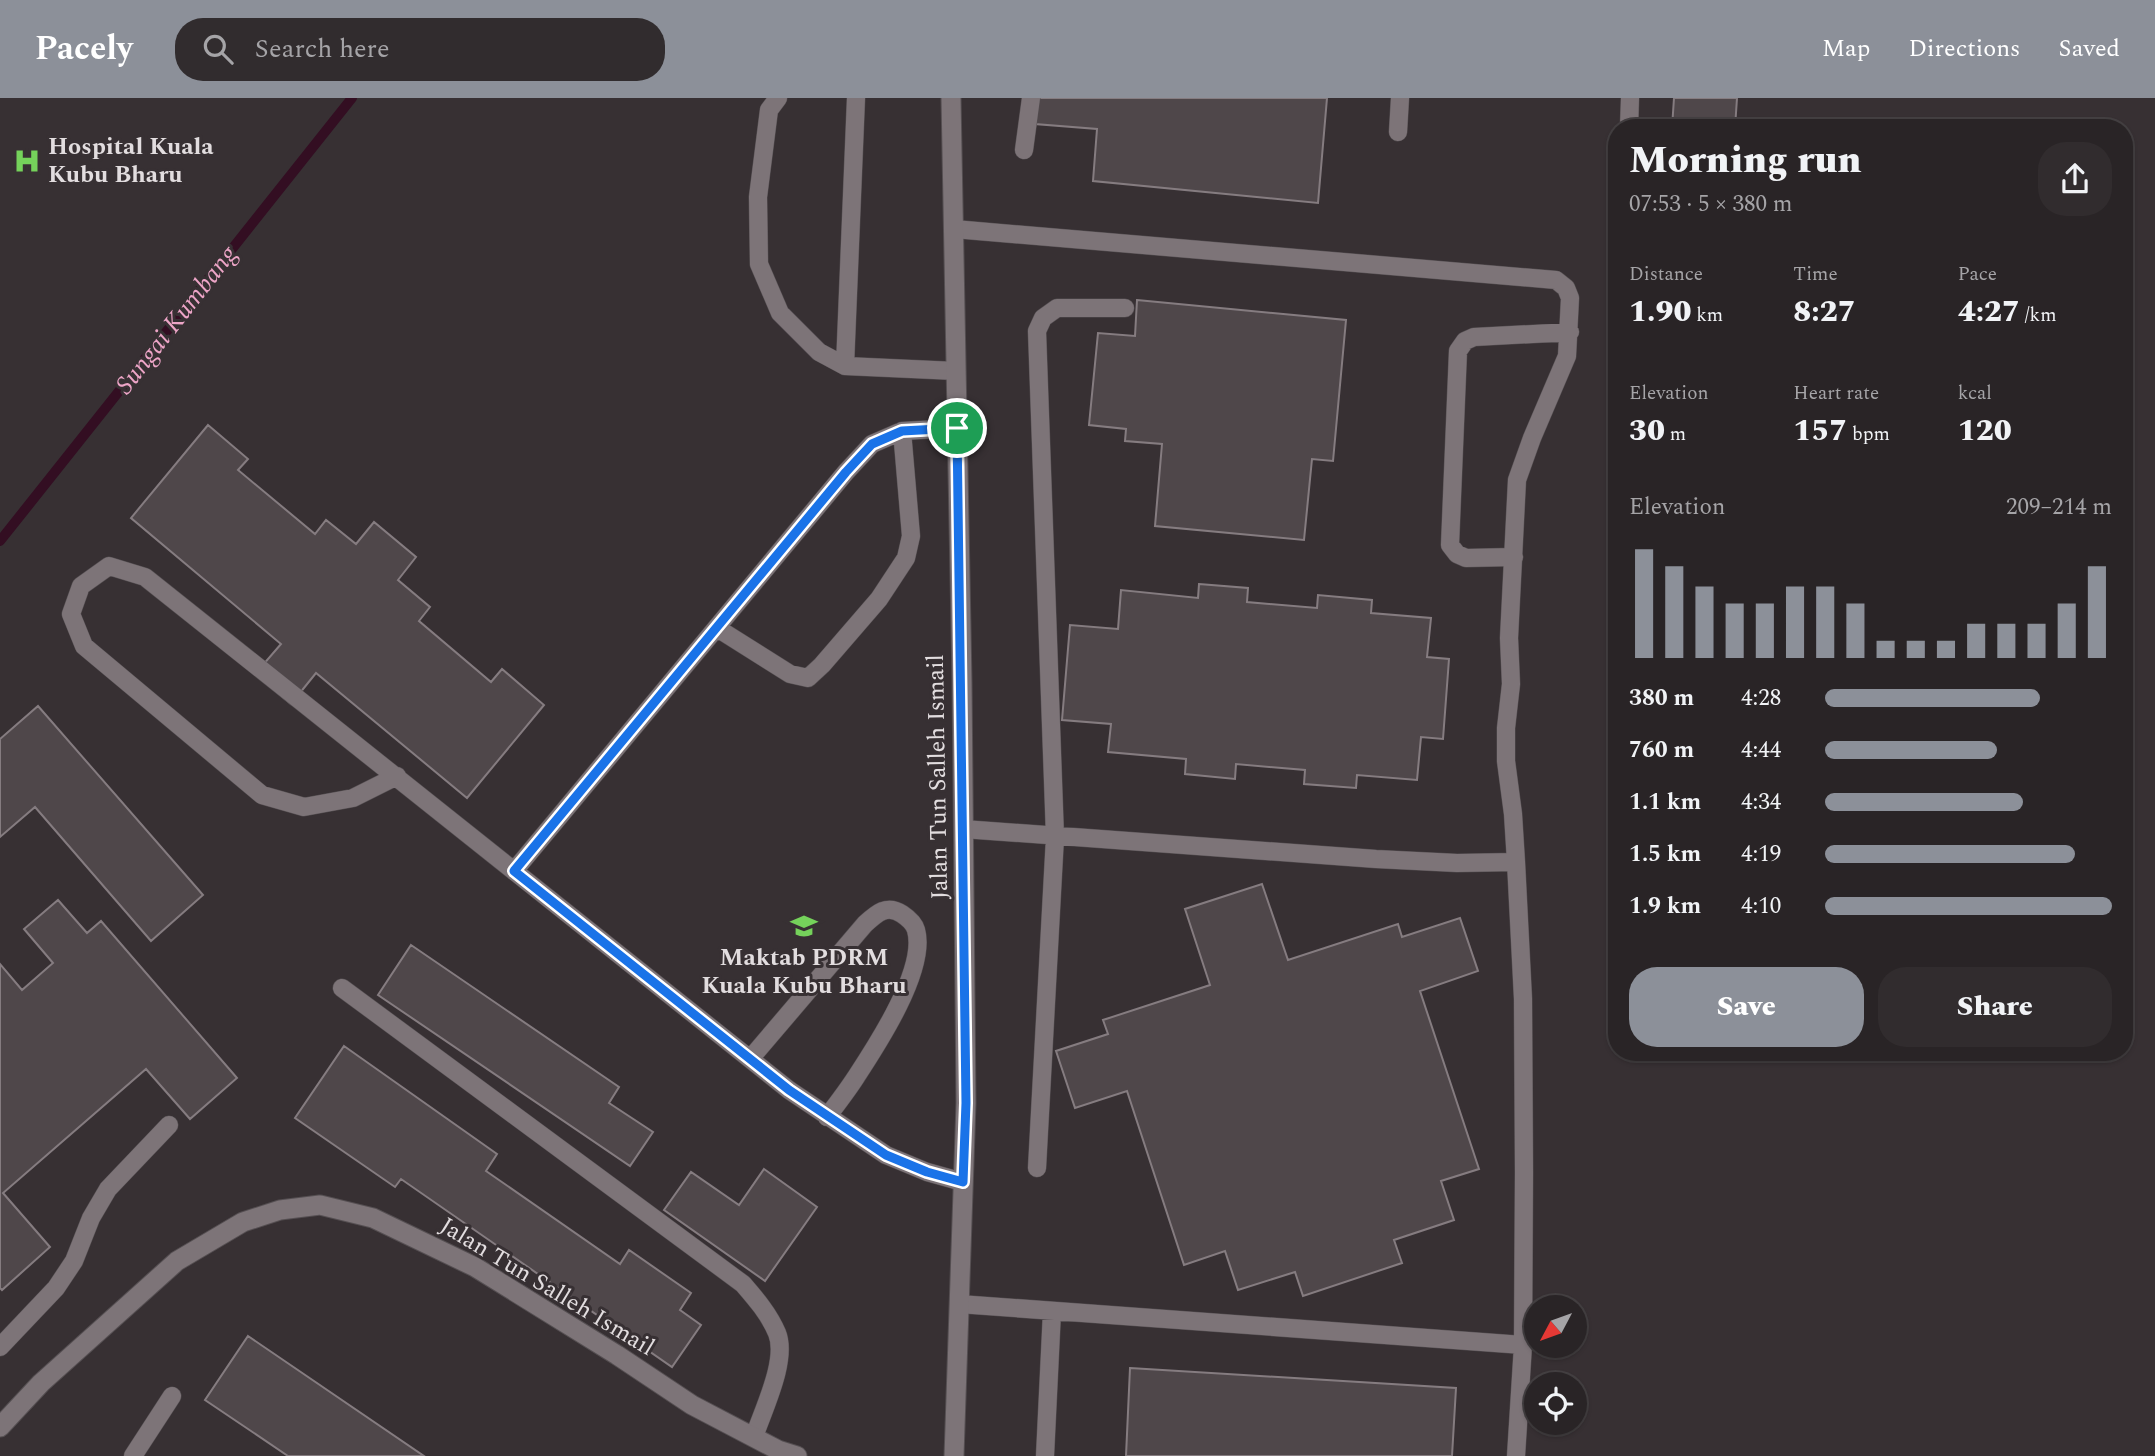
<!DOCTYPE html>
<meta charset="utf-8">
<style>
:root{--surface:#292426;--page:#312c2e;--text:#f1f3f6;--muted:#a5a4a7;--line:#454143;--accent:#8c9099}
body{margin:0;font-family:Spectral,serif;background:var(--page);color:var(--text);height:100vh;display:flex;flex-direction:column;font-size:26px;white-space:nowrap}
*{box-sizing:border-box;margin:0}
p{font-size:23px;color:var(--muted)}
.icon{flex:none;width:38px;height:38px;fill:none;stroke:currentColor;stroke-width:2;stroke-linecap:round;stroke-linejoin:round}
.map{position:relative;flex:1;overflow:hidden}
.sheet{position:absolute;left:1608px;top:21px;width:525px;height:942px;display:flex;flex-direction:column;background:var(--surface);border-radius:28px;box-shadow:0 2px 5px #0004,0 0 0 2px var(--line)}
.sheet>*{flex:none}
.needle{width:46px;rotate:229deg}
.fabs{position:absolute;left:1524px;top:1197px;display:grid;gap:14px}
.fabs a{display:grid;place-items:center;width:63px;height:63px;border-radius:50%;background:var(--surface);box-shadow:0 2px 5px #0004,0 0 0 2px var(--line);font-size:35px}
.pin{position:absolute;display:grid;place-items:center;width:60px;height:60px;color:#fff;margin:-30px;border:4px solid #fff;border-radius:50%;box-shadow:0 2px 7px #0007}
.round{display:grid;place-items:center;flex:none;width:74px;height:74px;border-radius:28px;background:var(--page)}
.summary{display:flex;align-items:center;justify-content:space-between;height:119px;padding:0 21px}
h1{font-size:38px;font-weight:800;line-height:52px}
.figures{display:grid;grid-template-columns:repeat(3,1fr);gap:10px;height:119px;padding:7px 21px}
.figures div{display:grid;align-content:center}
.figures b{font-size:30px;font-weight:800}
.figures small{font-size:19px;font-weight:400}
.figures p{font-size:19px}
.chart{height:196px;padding:14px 21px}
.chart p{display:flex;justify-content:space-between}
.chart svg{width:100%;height:126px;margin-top:7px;stroke:var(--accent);stroke-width:6}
.cta{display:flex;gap:14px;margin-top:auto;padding:14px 21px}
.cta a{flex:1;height:80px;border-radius:28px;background:var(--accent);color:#fff;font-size:28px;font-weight:800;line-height:80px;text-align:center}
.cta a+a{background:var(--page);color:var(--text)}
ul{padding:0 21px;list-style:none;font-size:23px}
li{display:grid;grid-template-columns:112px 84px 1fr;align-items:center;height:52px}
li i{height:18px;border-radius:9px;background:var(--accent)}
header{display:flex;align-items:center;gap:42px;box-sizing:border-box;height:98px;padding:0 35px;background:var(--accent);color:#fff}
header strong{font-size:33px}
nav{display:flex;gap:38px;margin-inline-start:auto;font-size:24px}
.search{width:490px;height:63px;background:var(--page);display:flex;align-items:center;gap:18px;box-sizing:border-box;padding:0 24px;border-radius:28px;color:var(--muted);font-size:26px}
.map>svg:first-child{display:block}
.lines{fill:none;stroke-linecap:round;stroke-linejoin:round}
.stream{stroke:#330e22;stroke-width:10}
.building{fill:#4f474a;stroke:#857c80;stroke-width:2}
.service-casing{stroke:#554f52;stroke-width:19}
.minor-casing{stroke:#554f52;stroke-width:21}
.service{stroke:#7d7478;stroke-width:18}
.minor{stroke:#7d7478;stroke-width:19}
.route-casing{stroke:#fff;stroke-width:14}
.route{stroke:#1a73e8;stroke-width:9}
.labels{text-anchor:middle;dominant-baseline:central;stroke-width:6;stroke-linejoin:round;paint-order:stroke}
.poi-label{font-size:24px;font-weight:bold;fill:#e2dddf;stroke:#373033;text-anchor:start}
.street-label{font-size:24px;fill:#e2dddf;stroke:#373033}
.water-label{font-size:26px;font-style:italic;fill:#eda5c7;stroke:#373033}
</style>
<header>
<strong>Pacely</strong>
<div class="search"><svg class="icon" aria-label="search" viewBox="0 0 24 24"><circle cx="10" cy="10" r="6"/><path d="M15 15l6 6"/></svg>Search here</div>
<nav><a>Map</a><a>Directions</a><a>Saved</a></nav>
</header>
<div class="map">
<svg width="2155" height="1358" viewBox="0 0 2155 1358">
<rect width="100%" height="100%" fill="#373033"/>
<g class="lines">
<path class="stream" d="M0,443L352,0"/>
</g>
<path class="building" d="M1037,0H1327L1318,105L1093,83L1097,31L1035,26Z
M1674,0H1737L1735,30H1672Z
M1137,202L1346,222L1333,363L1312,361L1304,442L1155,428L1162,346L1125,343L1126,331L1089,327L1098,235L1135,238Z
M208,327L248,361L238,372L315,436L326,422L356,446L374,424L416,459L398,482L430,509L419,523L491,584L502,571L544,607L467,700L316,575L291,606L255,576L281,546L131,420Z
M1199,486L1248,490L1247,504L1317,510L1318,497L1372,502L1371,515L1431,520L1427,559L1449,561L1443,641L1421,639L1417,682L1357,677L1356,690L1304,686L1305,672L1236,666L1235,681L1185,676L1186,661L1108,654L1111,626L1062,622L1070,527L1118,531L1121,492L1198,500Z
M38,608L203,797L151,843L35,709L0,739V641Z
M1262,786L1288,862L1398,826L1402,839L1460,820L1478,873L1420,893L1479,1071L1441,1083L1454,1122L1394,1142L1402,1165L1303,1198L1295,1174L1238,1192L1225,1153L1184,1167L1127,993L1075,1010L1056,953L1108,936L1103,922L1210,887L1185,811Z
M58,802L87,835L101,823L237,980L190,1021L146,971L3,1095L50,1149L2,1192L0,1190V866L22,892L53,865L24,831Z
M411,847L619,989L609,1005L653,1034L630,1068L378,897Z
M344,948L497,1056L486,1073L620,1166L629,1152L691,1195L680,1212L701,1227L672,1269L401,1081L395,1089L295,1020Z
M764,1071L817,1109L765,1183L664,1112L691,1074L739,1107Z
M248,1238L424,1358H288L205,1302Z
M1130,1270L1456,1290L1452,1358H1126Z"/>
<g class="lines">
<g class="service-casing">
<path id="service" d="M778,0L769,12L758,99L759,166L780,215L819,254L845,268L956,273
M1629,30L1630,0
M1398,34L1400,0
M1024,52L1031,0
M954,131L1556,182L1566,190L1570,200L1567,258L1532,340L1517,382L1509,540L1511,586L1506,630V663L1513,716L1516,764L1457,765L1376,761L963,731
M845,268L856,0
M1514,459L1466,460L1457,456L1450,447L1458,253L1465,243L1474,239L1570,234
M717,530L790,576L808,580L822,567L879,501L906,460L911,438L902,333
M397,678L353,700L304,709L262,697L84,548L71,516L81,488L109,468L145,479L789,992L886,1057L927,1074L963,1084
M514,773L846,374L872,346L902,333L957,330
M342,890L743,1186C756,1201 769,1216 777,1235C788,1262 763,1312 754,1339
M750,961L865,826C877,815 887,806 902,816C908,820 914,825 916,832C927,871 877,947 856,979C847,993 837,1006 827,1019
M1037,1070L1055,739L1037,233L1043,220L1057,210H1125
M959,1206L1523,1247
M0,1249L56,1190L74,1163L91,1120L108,1091L169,1027
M133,1358L172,1298
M1045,1358L1052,1213
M1516,1358L1523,1247L1524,1074L1523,901L1516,764"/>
</g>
<g class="minor-casing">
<path id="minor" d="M951,0L962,584L966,1005L954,1358
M0,1329L41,1285L177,1163L243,1124L280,1112L320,1107L373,1120L475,1169L617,1257L692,1307L778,1352L797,1358"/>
</g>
<use href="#service" class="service"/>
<use href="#minor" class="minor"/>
</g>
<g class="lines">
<g class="route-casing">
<path id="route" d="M957,330L966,1005L963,1084L927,1074L886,1057L789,992L514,773L846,374L872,346L902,333Z"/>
</g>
<use href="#route" class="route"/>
</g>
<defs>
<g id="hospital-bare" transform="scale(2.1)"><path d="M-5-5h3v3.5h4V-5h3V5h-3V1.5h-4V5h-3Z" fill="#75d25b" stroke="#373033" stroke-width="2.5" paint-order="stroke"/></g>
<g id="university-bare" transform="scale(2.1)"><path d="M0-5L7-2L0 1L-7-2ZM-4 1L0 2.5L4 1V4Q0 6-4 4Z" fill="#75d25b" stroke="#373033" stroke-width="2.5" paint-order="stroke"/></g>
</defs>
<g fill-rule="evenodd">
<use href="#hospital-bare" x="27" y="63"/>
<use href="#university-bare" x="804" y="828"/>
</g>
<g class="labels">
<g class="poi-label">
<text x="48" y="49">Hospital Kuala<tspan x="48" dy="28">Kubu Bharu</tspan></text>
<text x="804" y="860" text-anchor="middle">Maktab PDRM<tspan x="804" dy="28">Kuala Kubu Bharu</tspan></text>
</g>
<g class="street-label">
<text transform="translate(938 679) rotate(-91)">Jalan Tun Salleh Ismail</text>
<text transform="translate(547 1189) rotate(31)">Jalan Tun Salleh Ismail</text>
</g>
<g class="water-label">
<text transform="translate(176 222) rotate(-52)">Sungai Kumbang</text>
</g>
</g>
</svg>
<div class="fabs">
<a><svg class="needle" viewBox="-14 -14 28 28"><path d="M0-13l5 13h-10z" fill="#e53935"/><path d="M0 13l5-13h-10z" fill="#a5a4a7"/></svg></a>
<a><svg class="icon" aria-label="locate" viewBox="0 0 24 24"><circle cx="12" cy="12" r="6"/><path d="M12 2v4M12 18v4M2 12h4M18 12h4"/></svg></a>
</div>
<div class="pin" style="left:957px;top:330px;background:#1e9e55"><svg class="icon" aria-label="arrive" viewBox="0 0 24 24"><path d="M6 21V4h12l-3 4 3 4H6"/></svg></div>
<section class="sheet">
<div class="summary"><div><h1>Morning run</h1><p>07:53 · 5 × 380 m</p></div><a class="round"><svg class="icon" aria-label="share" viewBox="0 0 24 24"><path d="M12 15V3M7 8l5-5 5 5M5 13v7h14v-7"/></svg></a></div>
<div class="figures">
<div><p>Distance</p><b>1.90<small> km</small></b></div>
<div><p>Time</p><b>8:27</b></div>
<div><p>Pace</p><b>4:27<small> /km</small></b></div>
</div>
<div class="figures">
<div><p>Elevation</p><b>30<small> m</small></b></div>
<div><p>Heart rate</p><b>157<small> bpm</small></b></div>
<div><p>kcal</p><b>120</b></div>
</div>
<div class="chart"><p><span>Elevation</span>209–214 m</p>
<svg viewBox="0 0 160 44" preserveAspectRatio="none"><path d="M5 44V6M15 44V12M25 44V19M35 44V25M45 44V25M55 44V19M65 44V19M75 44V25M85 44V38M95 44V38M105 44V38M115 44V32M125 44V32M135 44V32M145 44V25M155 44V12"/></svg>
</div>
<ul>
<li><b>380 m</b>4:28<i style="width:75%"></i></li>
<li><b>760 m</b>4:44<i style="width:60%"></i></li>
<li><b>1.1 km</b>4:34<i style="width:69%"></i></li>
<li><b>1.5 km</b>4:19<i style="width:87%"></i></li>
<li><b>1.9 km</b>4:10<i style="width:100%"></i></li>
</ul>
<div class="cta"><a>Save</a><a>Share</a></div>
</section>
</div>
